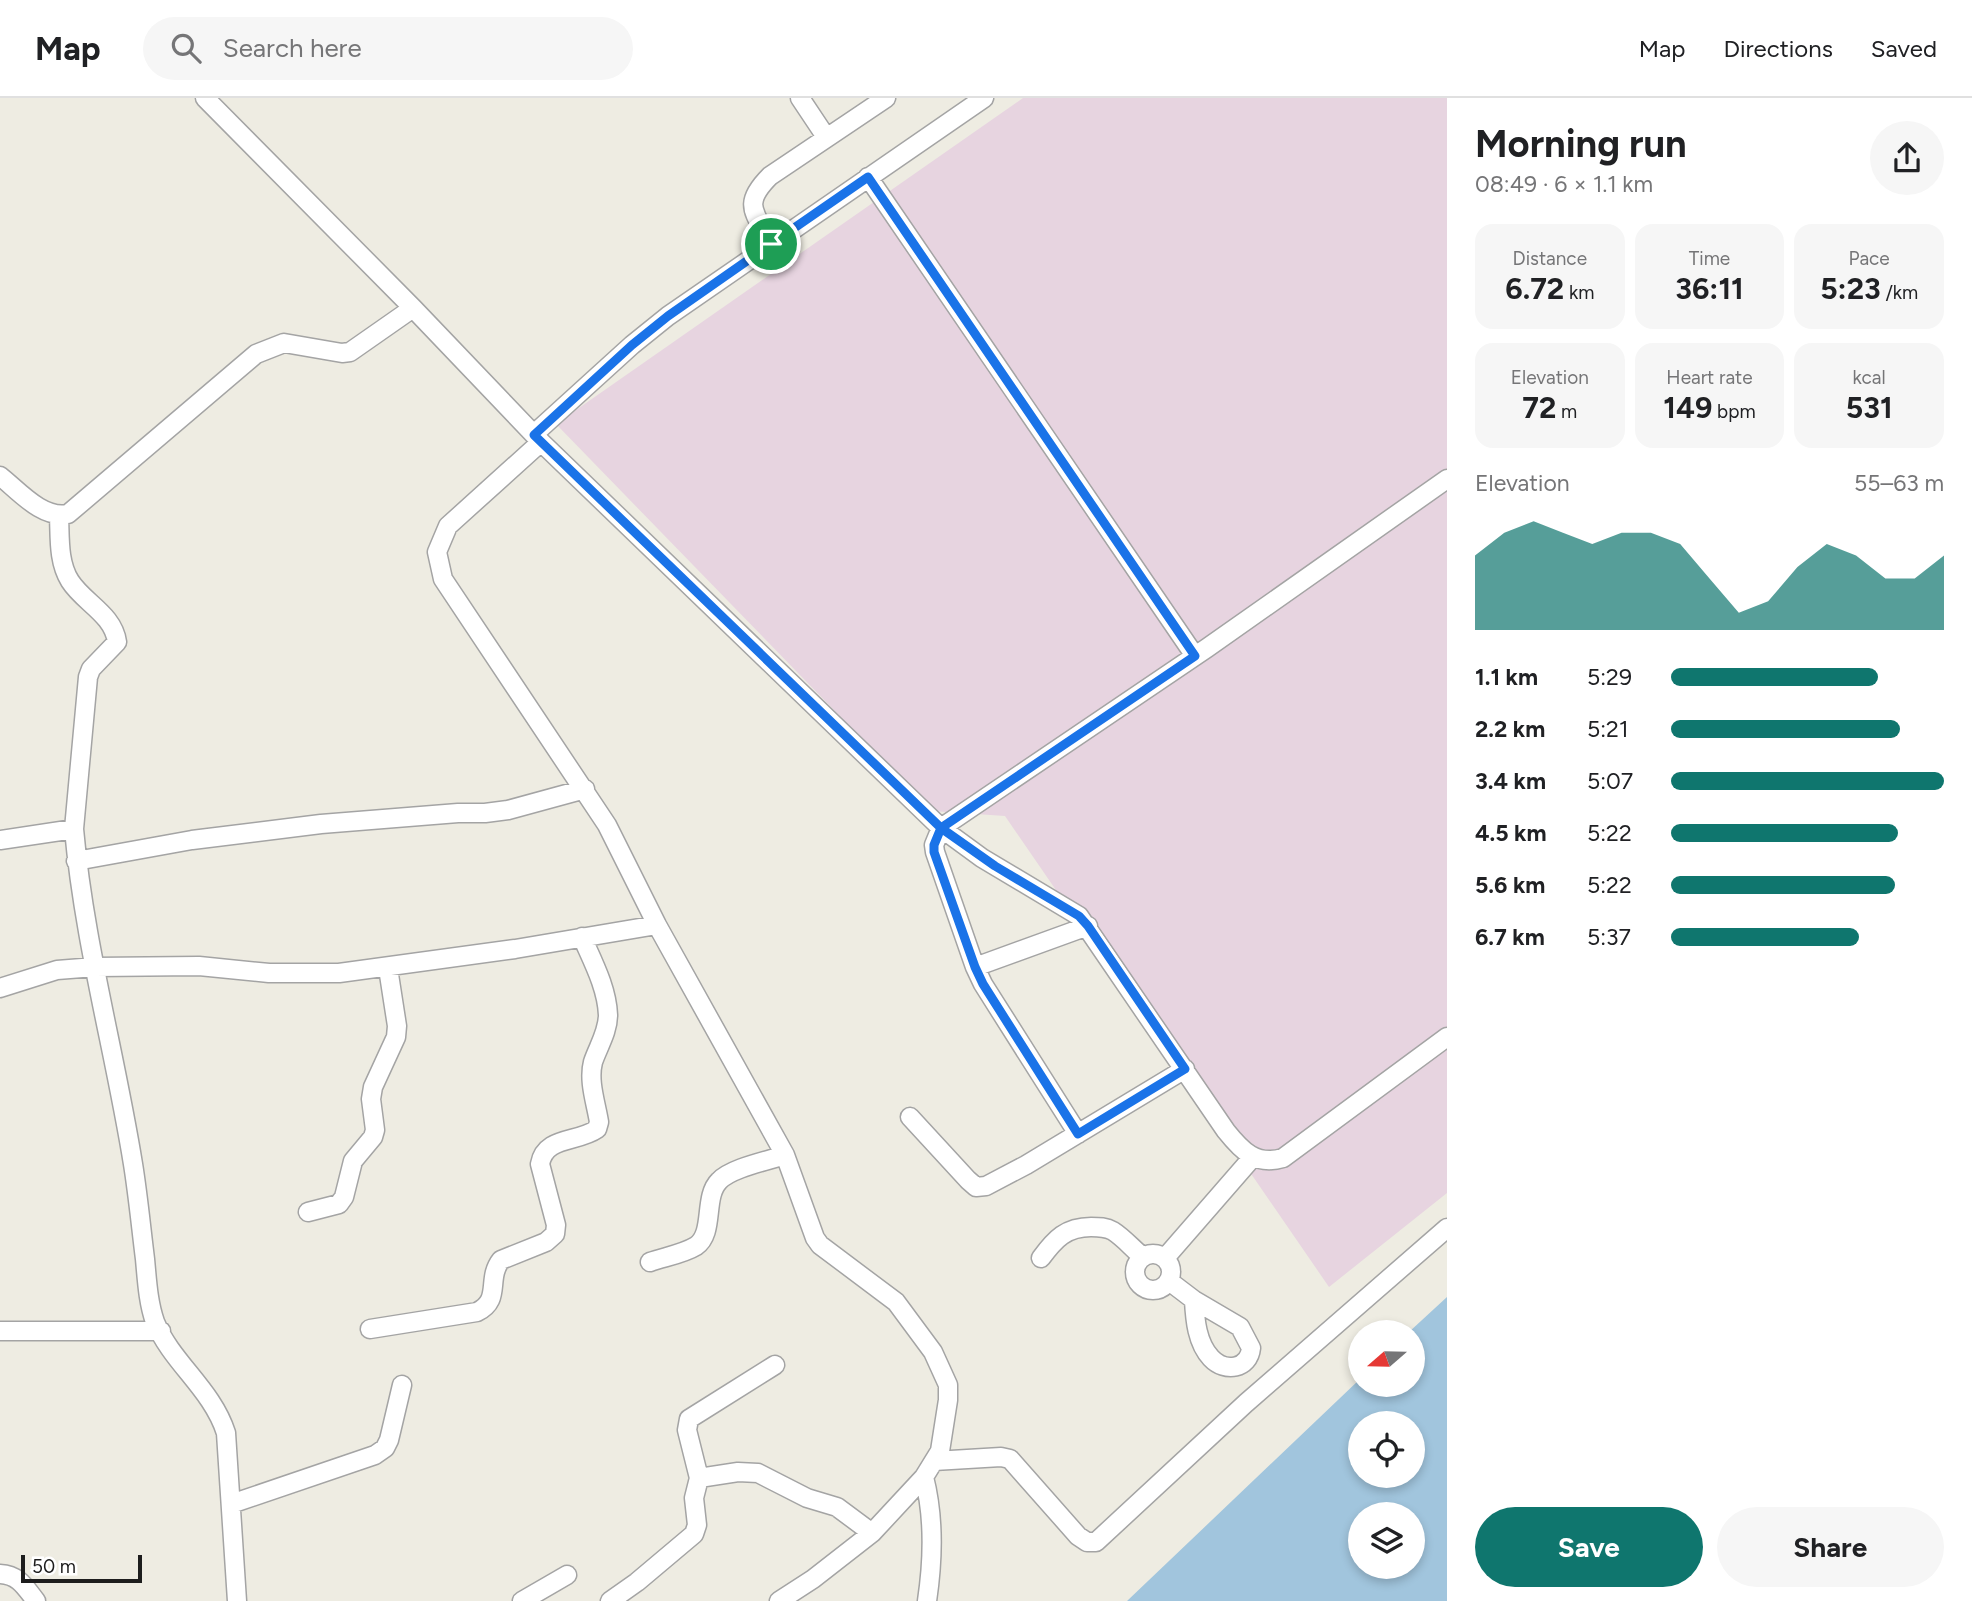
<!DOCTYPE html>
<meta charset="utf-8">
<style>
:root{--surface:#fff;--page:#f6f6f6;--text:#202124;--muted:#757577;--line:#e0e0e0;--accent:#0f766e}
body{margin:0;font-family:Figtree,sans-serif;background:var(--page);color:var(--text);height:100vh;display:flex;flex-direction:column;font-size:26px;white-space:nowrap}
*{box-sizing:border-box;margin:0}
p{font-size:23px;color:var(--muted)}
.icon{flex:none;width:38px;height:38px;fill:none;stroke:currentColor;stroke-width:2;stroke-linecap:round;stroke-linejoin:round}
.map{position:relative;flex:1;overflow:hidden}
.sheet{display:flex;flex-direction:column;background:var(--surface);width:525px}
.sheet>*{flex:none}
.needle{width:46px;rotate:250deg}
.controls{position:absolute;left:1348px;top:1222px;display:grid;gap:14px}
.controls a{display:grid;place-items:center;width:77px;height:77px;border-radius:50%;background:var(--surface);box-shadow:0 4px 10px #0003;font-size:35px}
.scale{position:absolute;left:21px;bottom:18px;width:121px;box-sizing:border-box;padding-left:7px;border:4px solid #1d1d1d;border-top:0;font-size:19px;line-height:24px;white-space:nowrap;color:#1d1d1d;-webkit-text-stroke:5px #fff;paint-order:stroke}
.pin{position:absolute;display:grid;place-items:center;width:60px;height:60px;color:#fff;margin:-30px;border:4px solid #fff;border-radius:50%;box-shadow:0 2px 7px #0007}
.round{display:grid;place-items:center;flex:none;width:74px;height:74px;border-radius:37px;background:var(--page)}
.head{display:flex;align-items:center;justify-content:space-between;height:119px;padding:0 28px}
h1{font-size:38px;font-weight:700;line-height:52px}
.stats{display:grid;grid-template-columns:repeat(3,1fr);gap:10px;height:119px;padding:7px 28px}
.stats div{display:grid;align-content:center;border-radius:18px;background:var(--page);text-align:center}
.stats b{font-size:30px;font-weight:700}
.stats small{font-size:19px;font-weight:400}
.stats p{font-size:19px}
.chart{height:196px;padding:14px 28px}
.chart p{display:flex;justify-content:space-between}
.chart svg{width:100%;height:126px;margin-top:7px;fill:var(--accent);opacity:.7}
.primary-button{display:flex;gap:14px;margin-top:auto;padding:14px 28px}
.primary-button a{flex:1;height:80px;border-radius:42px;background:var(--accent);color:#fff;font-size:28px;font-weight:700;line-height:80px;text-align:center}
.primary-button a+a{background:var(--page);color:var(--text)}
ul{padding:0 28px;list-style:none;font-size:23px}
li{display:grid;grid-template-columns:112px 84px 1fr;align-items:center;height:52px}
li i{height:18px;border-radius:9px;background:var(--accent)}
header{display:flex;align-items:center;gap:42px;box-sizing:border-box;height:98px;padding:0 35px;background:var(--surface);border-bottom:2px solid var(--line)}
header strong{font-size:33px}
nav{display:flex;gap:38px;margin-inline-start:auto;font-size:24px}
.search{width:490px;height:63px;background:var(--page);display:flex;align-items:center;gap:18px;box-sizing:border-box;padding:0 24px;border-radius:38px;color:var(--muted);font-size:26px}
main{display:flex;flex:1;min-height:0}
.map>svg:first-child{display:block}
.industrial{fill:#e7d4e0}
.water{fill:#a1c5dd;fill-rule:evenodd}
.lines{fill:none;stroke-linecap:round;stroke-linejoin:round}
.minor-casing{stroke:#a4a4a4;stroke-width:21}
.minor{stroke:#fff;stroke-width:18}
.route-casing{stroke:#fff;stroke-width:14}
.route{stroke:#1a73e8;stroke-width:9}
</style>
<header>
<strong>Map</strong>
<div class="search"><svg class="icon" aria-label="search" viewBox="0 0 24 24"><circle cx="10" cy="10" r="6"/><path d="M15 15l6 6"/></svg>Search here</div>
<nav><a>Map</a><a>Directions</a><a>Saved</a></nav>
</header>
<main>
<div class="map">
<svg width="1447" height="1503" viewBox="0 0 1447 1503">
<rect width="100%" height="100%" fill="#eeece2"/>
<path class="industrial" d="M1023,0H1447V1095L1329,1189L1005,718L932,713L556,326Z"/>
<path class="water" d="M1447,1199V1503H1127L1360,1281V1286H1412V1234H1409ZM1360,1325H1412V1377H1360ZM1360,1416H1412V1468H1360Z"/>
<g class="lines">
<g class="minor-casing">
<path id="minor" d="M205,0L413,210L541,344L448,428L437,454L443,481L607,727L657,827L785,1057L815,1140L820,1147L896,1204L933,1254L948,1287V1302L940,1353L924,1379L872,1435L813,1481L779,1503
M800,0L826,39
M868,79L1195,558
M771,146C755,114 741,107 770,78L886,0
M534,336L632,247L668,218L984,0
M541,344L941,730L982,760L1079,818L1226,1033C1242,1053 1256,1068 1283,1060L1447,939
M0,378C19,393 42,421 68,416L256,256L284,245L342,255L350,254L413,210
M74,731C84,844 115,954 133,1066C138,1097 141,1129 145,1161C147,1182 148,1204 155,1224C172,1265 212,1291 226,1335L237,1503
M0,742L74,731L88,579L91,571L117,544C113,516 84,505 70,483C58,464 60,439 59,418
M76,763L192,742L321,726L458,715H485L508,712L585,691
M975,869L1088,828
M0,890L57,872L95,869L199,868L269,875H339L515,851L657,827
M910,1019L968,1082L976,1089L986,1088L1026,1067L1185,971
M1078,1036L983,886L975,869L935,754L934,747L941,730L1207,550L1447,381
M308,1114L339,1106L344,1099L353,1063L373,1039L375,1032L371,1001L373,989L396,939L397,928L388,870
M1135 1174a18 18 0 1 1 36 0a18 18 0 1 1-36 0Z
M1041,1160C1055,1141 1066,1129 1091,1129C1099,1129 1106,1129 1113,1133C1124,1140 1133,1151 1143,1159
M1165,1160L1252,1060
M650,1164C664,1159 683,1156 696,1148C715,1135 703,1099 719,1083C731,1070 767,1063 785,1057
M1169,1183L1194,1202L1240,1229L1251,1250C1249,1271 1225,1275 1211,1260C1197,1245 1195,1222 1194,1202
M370,1231L477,1214C502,1202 486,1181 501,1162L546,1144L555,1136L556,1127L540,1066C545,1038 577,1045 597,1031L599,1024C596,1005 588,983 593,964C598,949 608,934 608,917C607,890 593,864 582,839
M0,1233H161
M934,1363L1001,1359L1010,1361L1078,1438L1087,1444H1096L1246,1305L1447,1130
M924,1379C934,1418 933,1463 927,1503
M699,1380L738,1374L758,1375L807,1400L837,1409L872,1435
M231,1406L375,1357L385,1350L389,1342L402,1287
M0,1476C19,1477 25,1489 36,1503
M522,1503L567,1477
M610,1503L637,1484L694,1436L697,1427L694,1400L699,1380L687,1332L689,1321L775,1267"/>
</g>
<use href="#minor" class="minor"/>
</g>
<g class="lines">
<g class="route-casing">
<path id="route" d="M771,146L668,218L632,247L534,337L941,730L995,768L1079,818L1088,828L1185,971L1078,1036L983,886L975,869L934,754V747L941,730L1195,558L868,79L771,146"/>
</g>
<use href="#route" class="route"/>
</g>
</svg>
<div class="controls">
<a><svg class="needle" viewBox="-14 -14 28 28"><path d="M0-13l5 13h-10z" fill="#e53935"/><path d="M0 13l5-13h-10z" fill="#757577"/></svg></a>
<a><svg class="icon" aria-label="locate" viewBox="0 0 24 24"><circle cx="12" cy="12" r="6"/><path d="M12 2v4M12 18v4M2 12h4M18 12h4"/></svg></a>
<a><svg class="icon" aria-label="layers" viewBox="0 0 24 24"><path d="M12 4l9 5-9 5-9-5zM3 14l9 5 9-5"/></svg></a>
</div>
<div class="scale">50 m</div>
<div class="pin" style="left:771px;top:146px;background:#1e9e55"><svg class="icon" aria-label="arrive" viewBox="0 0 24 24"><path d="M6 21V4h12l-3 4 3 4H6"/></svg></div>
</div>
<section class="sheet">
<div class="head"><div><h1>Morning run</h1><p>08:49 · 6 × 1.1 km</p></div><a class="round"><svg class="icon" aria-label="share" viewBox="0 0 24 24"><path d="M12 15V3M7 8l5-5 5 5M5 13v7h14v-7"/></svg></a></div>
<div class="stats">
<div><p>Distance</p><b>6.72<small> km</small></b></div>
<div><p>Time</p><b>36:11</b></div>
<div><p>Pace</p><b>5:23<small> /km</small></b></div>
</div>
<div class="stats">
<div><p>Elevation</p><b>72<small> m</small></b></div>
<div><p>Heart rate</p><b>149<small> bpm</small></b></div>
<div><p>kcal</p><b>531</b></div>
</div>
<div class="chart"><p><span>Elevation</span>55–63 m</p>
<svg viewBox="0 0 160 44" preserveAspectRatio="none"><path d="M0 44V18L10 10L20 6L30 10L40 14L50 10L60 10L70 14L80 26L90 38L100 34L110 22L120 14L130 18L140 26L150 26L160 18V44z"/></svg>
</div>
<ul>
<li><b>1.1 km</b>5:29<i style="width:76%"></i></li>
<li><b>2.2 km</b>5:21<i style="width:84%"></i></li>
<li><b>3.4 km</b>5:07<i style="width:100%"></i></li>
<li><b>4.5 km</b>5:22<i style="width:83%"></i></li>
<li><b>5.6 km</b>5:22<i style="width:82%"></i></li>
<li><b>6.7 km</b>5:37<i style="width:69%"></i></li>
</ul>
<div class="primary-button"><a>Save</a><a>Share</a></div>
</section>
</main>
